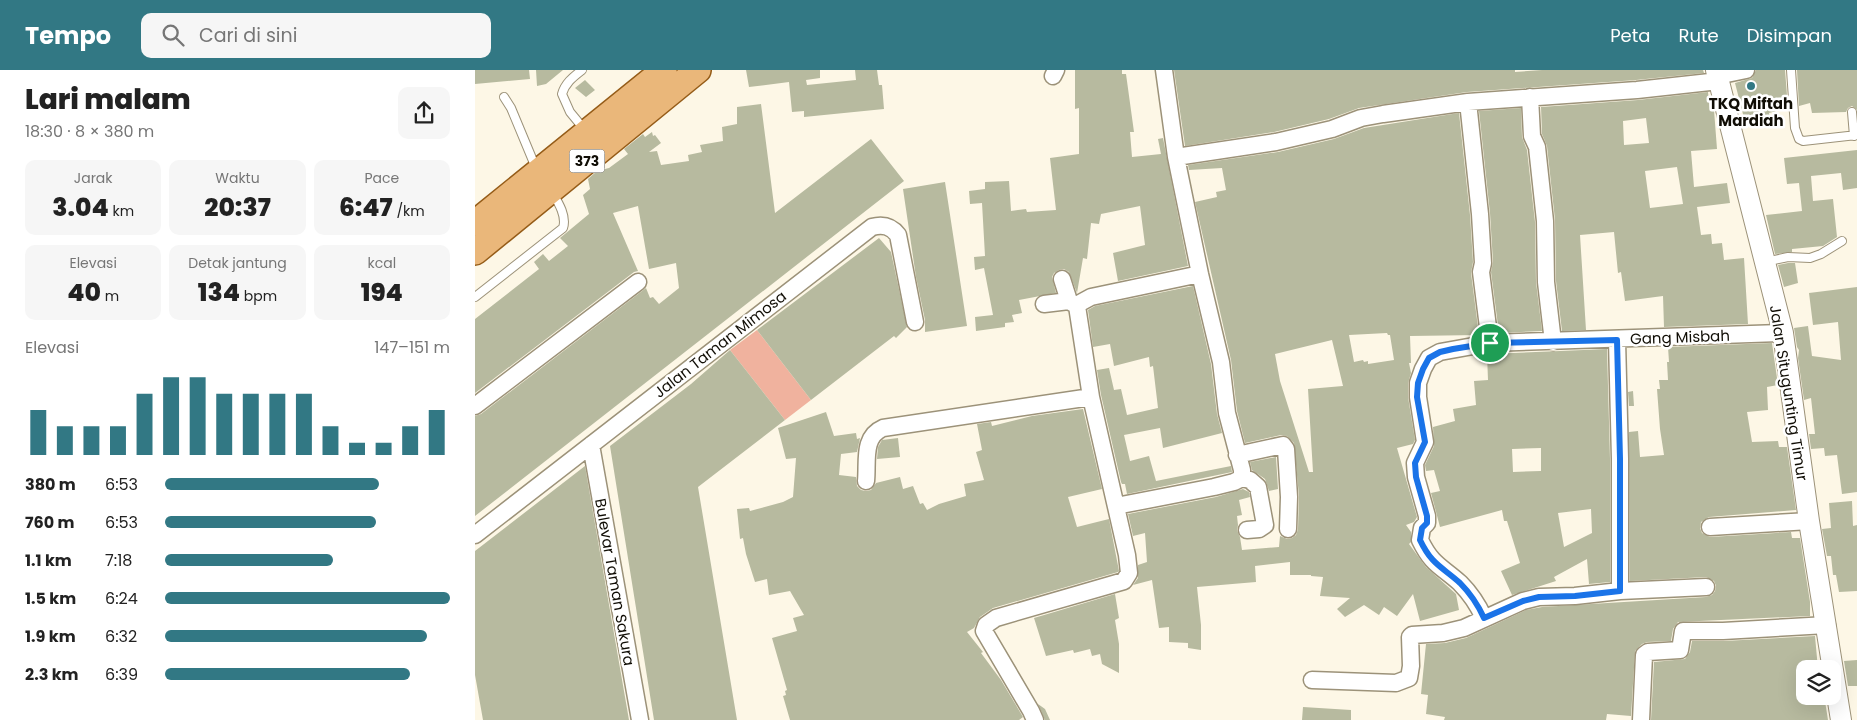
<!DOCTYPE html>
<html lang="id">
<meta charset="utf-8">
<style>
:root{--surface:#fff;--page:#f6f6f6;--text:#222;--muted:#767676;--accent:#327884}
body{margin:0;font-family:Poppins,sans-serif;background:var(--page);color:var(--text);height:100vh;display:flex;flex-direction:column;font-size:19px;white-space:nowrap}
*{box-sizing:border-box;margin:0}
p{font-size:16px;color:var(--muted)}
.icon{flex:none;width:28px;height:28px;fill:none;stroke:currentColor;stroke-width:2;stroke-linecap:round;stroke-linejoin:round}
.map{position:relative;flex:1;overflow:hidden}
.details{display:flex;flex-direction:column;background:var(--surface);width:475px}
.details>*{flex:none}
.buttons{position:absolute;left:1321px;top:590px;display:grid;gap:10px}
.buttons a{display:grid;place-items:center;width:45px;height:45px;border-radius:10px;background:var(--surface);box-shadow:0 5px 20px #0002;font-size:25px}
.pin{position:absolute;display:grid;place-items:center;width:42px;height:42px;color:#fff;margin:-21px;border:2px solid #fff;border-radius:50%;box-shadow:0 1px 5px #0007}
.round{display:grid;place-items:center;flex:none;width:52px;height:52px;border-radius:10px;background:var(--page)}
.headline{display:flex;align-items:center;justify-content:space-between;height:85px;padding:0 25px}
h1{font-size:28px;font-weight:800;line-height:38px}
.metrics{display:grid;grid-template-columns:repeat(3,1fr);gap:8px;height:85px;padding:5px 25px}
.metrics div{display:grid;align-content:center;border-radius:10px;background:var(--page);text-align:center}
.metrics b{font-size:25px;font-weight:800}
.metrics small{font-size:14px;font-weight:400}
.metrics p{font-size:14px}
.chart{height:140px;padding:10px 25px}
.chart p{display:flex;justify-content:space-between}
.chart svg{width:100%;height:90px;margin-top:5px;stroke:var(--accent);stroke-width:6}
ul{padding:0 25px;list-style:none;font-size:16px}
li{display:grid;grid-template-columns:80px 60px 1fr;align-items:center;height:38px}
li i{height:12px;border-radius:6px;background:var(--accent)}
header{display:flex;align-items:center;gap:30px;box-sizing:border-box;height:70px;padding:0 25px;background:var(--accent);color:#fff}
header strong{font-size:24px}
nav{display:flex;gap:28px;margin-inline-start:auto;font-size:18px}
.search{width:350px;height:45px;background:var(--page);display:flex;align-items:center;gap:12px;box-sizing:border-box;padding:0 18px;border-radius:10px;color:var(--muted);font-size:19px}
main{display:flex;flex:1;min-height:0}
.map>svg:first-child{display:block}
.green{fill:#f0b29e}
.building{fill:#b7ba9f;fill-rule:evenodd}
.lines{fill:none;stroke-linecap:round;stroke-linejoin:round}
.service-casing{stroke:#9c9279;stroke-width:10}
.minor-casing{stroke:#9c9279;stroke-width:19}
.tertiary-casing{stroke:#9c9279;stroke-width:22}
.primary-casing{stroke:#955c18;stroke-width:28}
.service{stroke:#fff;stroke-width:8}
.minor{stroke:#fff;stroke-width:16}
.tertiary{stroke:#fff;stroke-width:20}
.primary{stroke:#eab77a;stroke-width:25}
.route-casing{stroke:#fff;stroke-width:10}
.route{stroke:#1a73e8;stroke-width:6}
.poi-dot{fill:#327884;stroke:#fff;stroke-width:2}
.labels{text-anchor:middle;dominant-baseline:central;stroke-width:5;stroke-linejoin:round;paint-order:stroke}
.shield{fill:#fff;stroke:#585650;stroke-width:1}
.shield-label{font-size:14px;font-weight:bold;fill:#100d05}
.poi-label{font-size:15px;font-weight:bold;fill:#100d05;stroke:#fff}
.street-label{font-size:15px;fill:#100d05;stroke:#fff}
</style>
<header>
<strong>Tempo</strong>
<div class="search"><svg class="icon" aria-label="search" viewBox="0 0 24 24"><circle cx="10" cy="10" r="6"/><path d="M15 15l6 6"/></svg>Cari di sini</div>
<nav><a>Peta</a><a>Rute</a><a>Disimpan</a></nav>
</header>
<main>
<section class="details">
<div class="headline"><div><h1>Lari malam</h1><p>18:30 · 8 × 380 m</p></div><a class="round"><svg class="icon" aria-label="share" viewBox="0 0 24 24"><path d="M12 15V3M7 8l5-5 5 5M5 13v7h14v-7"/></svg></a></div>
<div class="metrics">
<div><p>Jarak</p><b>3.04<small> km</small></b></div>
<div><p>Waktu</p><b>20:37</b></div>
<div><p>Pace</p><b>6:47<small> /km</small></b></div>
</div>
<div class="metrics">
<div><p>Elevasi</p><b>40<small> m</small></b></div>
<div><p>Detak jantung</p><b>134<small> bpm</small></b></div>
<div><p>kcal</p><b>194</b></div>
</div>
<div class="chart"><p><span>Elevasi</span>147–151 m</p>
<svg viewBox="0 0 160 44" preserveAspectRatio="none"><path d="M5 44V22M15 44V30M25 44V30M35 44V30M45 44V14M55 44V6M65 44V6M75 44V14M85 44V14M95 44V14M105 44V14M115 44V30M125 44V38M135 44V38M145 44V30M155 44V22"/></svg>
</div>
<ul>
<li><b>380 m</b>6:53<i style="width:75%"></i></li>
<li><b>760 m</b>6:53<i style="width:74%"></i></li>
<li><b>1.1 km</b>7:18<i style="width:59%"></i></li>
<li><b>1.5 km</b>6:24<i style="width:100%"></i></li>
<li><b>1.9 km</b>6:32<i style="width:92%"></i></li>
<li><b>2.3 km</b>6:39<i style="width:86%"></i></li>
</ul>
</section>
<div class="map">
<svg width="1382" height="650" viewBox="0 0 1382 650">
<rect width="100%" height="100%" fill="#fdf7e6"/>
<path class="green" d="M282,260L336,330L310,350L255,280Z"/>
<path class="building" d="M0,0H54L55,9L0,14Z
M61,0H88L71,14L62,16Z
M271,0H345V8L331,10L332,15L381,10L380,0H402L404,15H407L409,39L329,47V41L317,42L314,12L274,17Z
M600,0H647V4H651L659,62H655L657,87L686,84L683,69L688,68L713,196L643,211L638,183L670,175L665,136L626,144L624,154L616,153L612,189L608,188L602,223L594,202L589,199L584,200L579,203L577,207L581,223L544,230L547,243L537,245L539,252L530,253V257L501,261L500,247L518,245L509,198L500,200L499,187L510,186L507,133L495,134L494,121L510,119V112L534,111L536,141L551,139L552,142L581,140L575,88L604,84V38L600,39Z
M699,0H1040V2L1067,0H1228L1229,3L1161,10L992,22L884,38L854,49L799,62L710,76Z
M1281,0H1310L1313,38L1294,43L1295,47L1270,52L1260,13L1277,8Z
M1322,0H1382V40L1377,36L1373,38L1371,42L1337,43L1335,33L1324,36Z
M110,10L120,20L111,27L100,18Z
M1233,22L1235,41L1239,40L1242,79L1216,81L1219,117L1252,113L1255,133L1222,137L1226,165L1236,164L1237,174L1247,173L1249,190L1269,188L1273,254L1189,257L1188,226L1150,231L1146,202L1143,203L1139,162L1105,165L1111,260L1087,261L1081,211L1080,150L1072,76L1067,64L1066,37L1163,30ZM1171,48L1174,73L1149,75L1148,51ZM1202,97L1208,134L1175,138L1170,101Z
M286,34L300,143L396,69L429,111L0,446V346L6,344L171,218L175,228L178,227L184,234L204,218L201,193L174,199L163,136L138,143L163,201L159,202L0,323V249L64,199L59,192L68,184L74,191L93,176L85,168L114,144L108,125L115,119L113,109L122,101L134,98L153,84L149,79L168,64L170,67L177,62L178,66L180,65L186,73L174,82L182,81L186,95L214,91L213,85L227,82L225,75L248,71L247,57L262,54V37Z
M1046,38L1047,67L1052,80L1060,152L1061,212L1067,261L1024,263L1016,202L1018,192L1015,143L1004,41Z
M984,43L995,145L998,192L996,203L1004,265L935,266L936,293H934L936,303L933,313V327L940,370L938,374L922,378L942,447L939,452L931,455L936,462V472L934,474L951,497L981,524L984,540L945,551L938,524L922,546L909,537L904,545L889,535L870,547L862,539L875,528L845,526L848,507L836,506V505H815V492L780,496L781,512L722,517L726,555V580L713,578V573L694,572V557L684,558L677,510L658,515L663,508V495L672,492L670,463L658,466L653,444L741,427L768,419L774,422L775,427L764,430L767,445L762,446L763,455L762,460L765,467L767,480L804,477L805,466L812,469L817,468L821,465L823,459L824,426L819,373L812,366L806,365L770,373L762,341L756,290L720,132L742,127L741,122L751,120L747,98L714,100L713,95L803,82L859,69L889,58ZM912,263L913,265H915L919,290L893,294V291L889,292L888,290L879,292L874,265ZM857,270L868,316L833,319L838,402H834L805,311L800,284Z
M1382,80V118L1368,120L1366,103L1336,106L1338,131L1358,129L1362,167L1348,176L1317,179V182L1300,184L1291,145L1327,141L1324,113L1312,114L1309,88Z
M470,112L492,256L450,262V250L441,207L428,119Z
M404,168L416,182L432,257L421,268L419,266L336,330L282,260Z
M1313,193H1320L1323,213L1309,217L1303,195Z
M718,216L736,294L742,344L747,363L688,378L685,358L649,365L655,391L674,386L681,411L756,396L757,402L652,424L650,414H647L646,412L626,325L622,300L634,298L639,320L646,319L652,345L683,338L678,296L675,297L674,287L639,296L635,274L618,277L613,240L620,236Z
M1382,217V422L1367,424L1362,385L1350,386L1349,378L1336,379L1334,364H1340L1336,328L1329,330L1323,288L1324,280L1322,277L1319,258L1333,256L1337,286L1366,290L1363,252L1338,255L1334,223Z
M1297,273L1303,315L1292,317L1293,340L1272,342L1277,372L1303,371L1304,377H1312L1321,440L1234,447L1226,452L1225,458L1227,463L1235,467L1316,462L1317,468H1325L1335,532V546L1203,552L1198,559L1196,571L1172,572L1167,574L1160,581L1156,646L1132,644L1131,650H969L970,647L951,644L953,625L946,624L951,574L970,573L991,568L1051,540L1067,537L1231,527L1237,525L1240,521L1241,516L1239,511L1231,507L1155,511L1154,362L1163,361L1165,387L1189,385L1185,359L1182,319H1185L1184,310H1193L1192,292H1194L1193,277Z
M1132,279L1135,389V512L1114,514L1112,489L1079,507L1081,511L1037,525L1026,501L1045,493L1032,451H1029L1027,440L965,457L956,423L965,421L959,400L951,401L950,395L959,376L958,357L980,351L978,339L1001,335L999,311L1013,310L1012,284ZM1066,378V401L1038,402L1037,379ZM1116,439L1117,463L1089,477L1083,443Z
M255,280L310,350L223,417L262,650H179L135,376L216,314Z
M1158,321L1159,336H1154L1153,322Z
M608,339L627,419L593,427L602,457L634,449L644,501L643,502L518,538L505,547L499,558L492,562L508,582L506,583L526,610L548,647L544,650H315L308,626L311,625L310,621L312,620L297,568L322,561L318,548L329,545L315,521L294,525L292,509L280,512L271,484L268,468L265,469L262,439L274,438L275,441L308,432L318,427L321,388L311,389L303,358L351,342L359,366L381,363L382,369L385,368L382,382L366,384L364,405L381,407L382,416L386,420L391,421L396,420L401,413L425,407L428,419L438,416L445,434L448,433L452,440L464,434L491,426L489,414L509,410L501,382L507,380L502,354L516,352L517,356L557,346Z
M423,368L425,387L402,389L403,377L407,370Z
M801,387L803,419L794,421L790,409L777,400L775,392Z
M110,396L154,650H8L0,605V481Z
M1377,431L1378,456L1382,455V521L1364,522L1361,505H1358L1356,486H1352L1347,459L1356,458L1354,433Z
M640,524L644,548L640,550L644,574V603L627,594L625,584L617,586L615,579L599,583L598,580L571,586L559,548Z
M1340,566L1343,599H1330V626H1342V632L1350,631L1353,650H1176L1179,592L1210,589L1215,582L1217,571H1249Z
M1382,590V616H1373L1369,591Z
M563,634L570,639L575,650H570Z
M828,637L876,640V650H827Z"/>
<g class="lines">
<g class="service-casing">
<path id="service" d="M107,0C98,7 90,13 87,24L95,42L109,59
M1316,0L1320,58L1324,69L1328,71L1382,65
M29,27L36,38L61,98
M1377,42L1379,66
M1290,192L1313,187L1335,188L1346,184L1367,171
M0,227L88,158C92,146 83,132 77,122"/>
</g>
<g class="minor-casing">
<path id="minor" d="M578,6L581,0
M1242,6L1271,0
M1055,27L1057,66L1062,77L1070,151L1071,212L1078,272
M993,32L1005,144L1008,193L1006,202L1015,273
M701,87L801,72L857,59L886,48L908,44L993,32L1162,20L1244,11
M587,209L594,231L602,236
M569,234L594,231
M0,336L163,212
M116,375L165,650
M762,385L808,375L811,379L814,427L813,459
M767,408L775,410L783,417L790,455L784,459L772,460
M391,411C393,392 387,367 408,358L616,327
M641,436L739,417L759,412L767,408V400L752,343L746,292L725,204L701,87L689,0
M1235,457L1334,451
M0,465L397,157C408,154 416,156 423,165L440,252
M1145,521L1231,517
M1009,548C1003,535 995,523 985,513C966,496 957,495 945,470L947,458L952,453V446L941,407L940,393L950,372L943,327V313L948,299L954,288L965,282L1015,273L1308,263
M837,610L921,613L934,608L936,596L935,567L937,565L968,563L989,558L1048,531L1064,527L1100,526L1145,521V389L1142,270
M560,650L556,641L509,561L511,555L521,548L649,511L654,503L652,485L616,327L602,236L605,233L616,227L725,204
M1166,650L1169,585L1173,582L1205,580L1208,561H1248L1352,555"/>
</g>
<g class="tertiary-casing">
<path id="tertiary" d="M1241,0L1308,263L1334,451L1366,650"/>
</g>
<g class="primary-casing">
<path id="primary" d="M0,153L189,0
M0,182L223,0"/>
</g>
<use href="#service" class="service"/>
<use href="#minor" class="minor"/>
<use href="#tertiary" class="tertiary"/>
<use href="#primary" class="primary"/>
</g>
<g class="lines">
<g class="route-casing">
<path id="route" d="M1142,270L1145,389V521L1100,526L1064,527L1048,531L1009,548C1003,535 995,523 985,513C966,496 957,495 945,470L947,458L952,453V446L941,407L940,393L950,372L942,327L943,313L948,299L954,288L965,282L978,279L1015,273Z"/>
</g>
<use href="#route" class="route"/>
</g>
<circle class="poi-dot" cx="1276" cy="16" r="5"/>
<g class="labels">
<rect class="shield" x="94.5" y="79.5" width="35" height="23" rx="4"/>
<g class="shield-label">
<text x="112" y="91">373</text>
</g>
<g class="poi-label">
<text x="1276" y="33">TKQ Miftah<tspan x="1276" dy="17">Mardiah</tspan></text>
</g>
<g class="street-label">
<text transform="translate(1205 267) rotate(-2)">Gang Misbah</text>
<text transform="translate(245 274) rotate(-38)">Jalan Taman Mimosa</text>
<text transform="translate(1314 323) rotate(81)">Jalan Situgunting Timur</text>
<text transform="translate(140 512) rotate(80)">Bulevar Taman Sakura</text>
</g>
</g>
</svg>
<div class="buttons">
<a><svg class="icon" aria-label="layers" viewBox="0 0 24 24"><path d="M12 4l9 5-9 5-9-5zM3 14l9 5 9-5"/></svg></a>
</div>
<div class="pin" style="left:1015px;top:273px;background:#1e9e55"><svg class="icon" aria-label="arrive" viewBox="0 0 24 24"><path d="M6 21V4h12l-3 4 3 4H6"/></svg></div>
</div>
</main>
